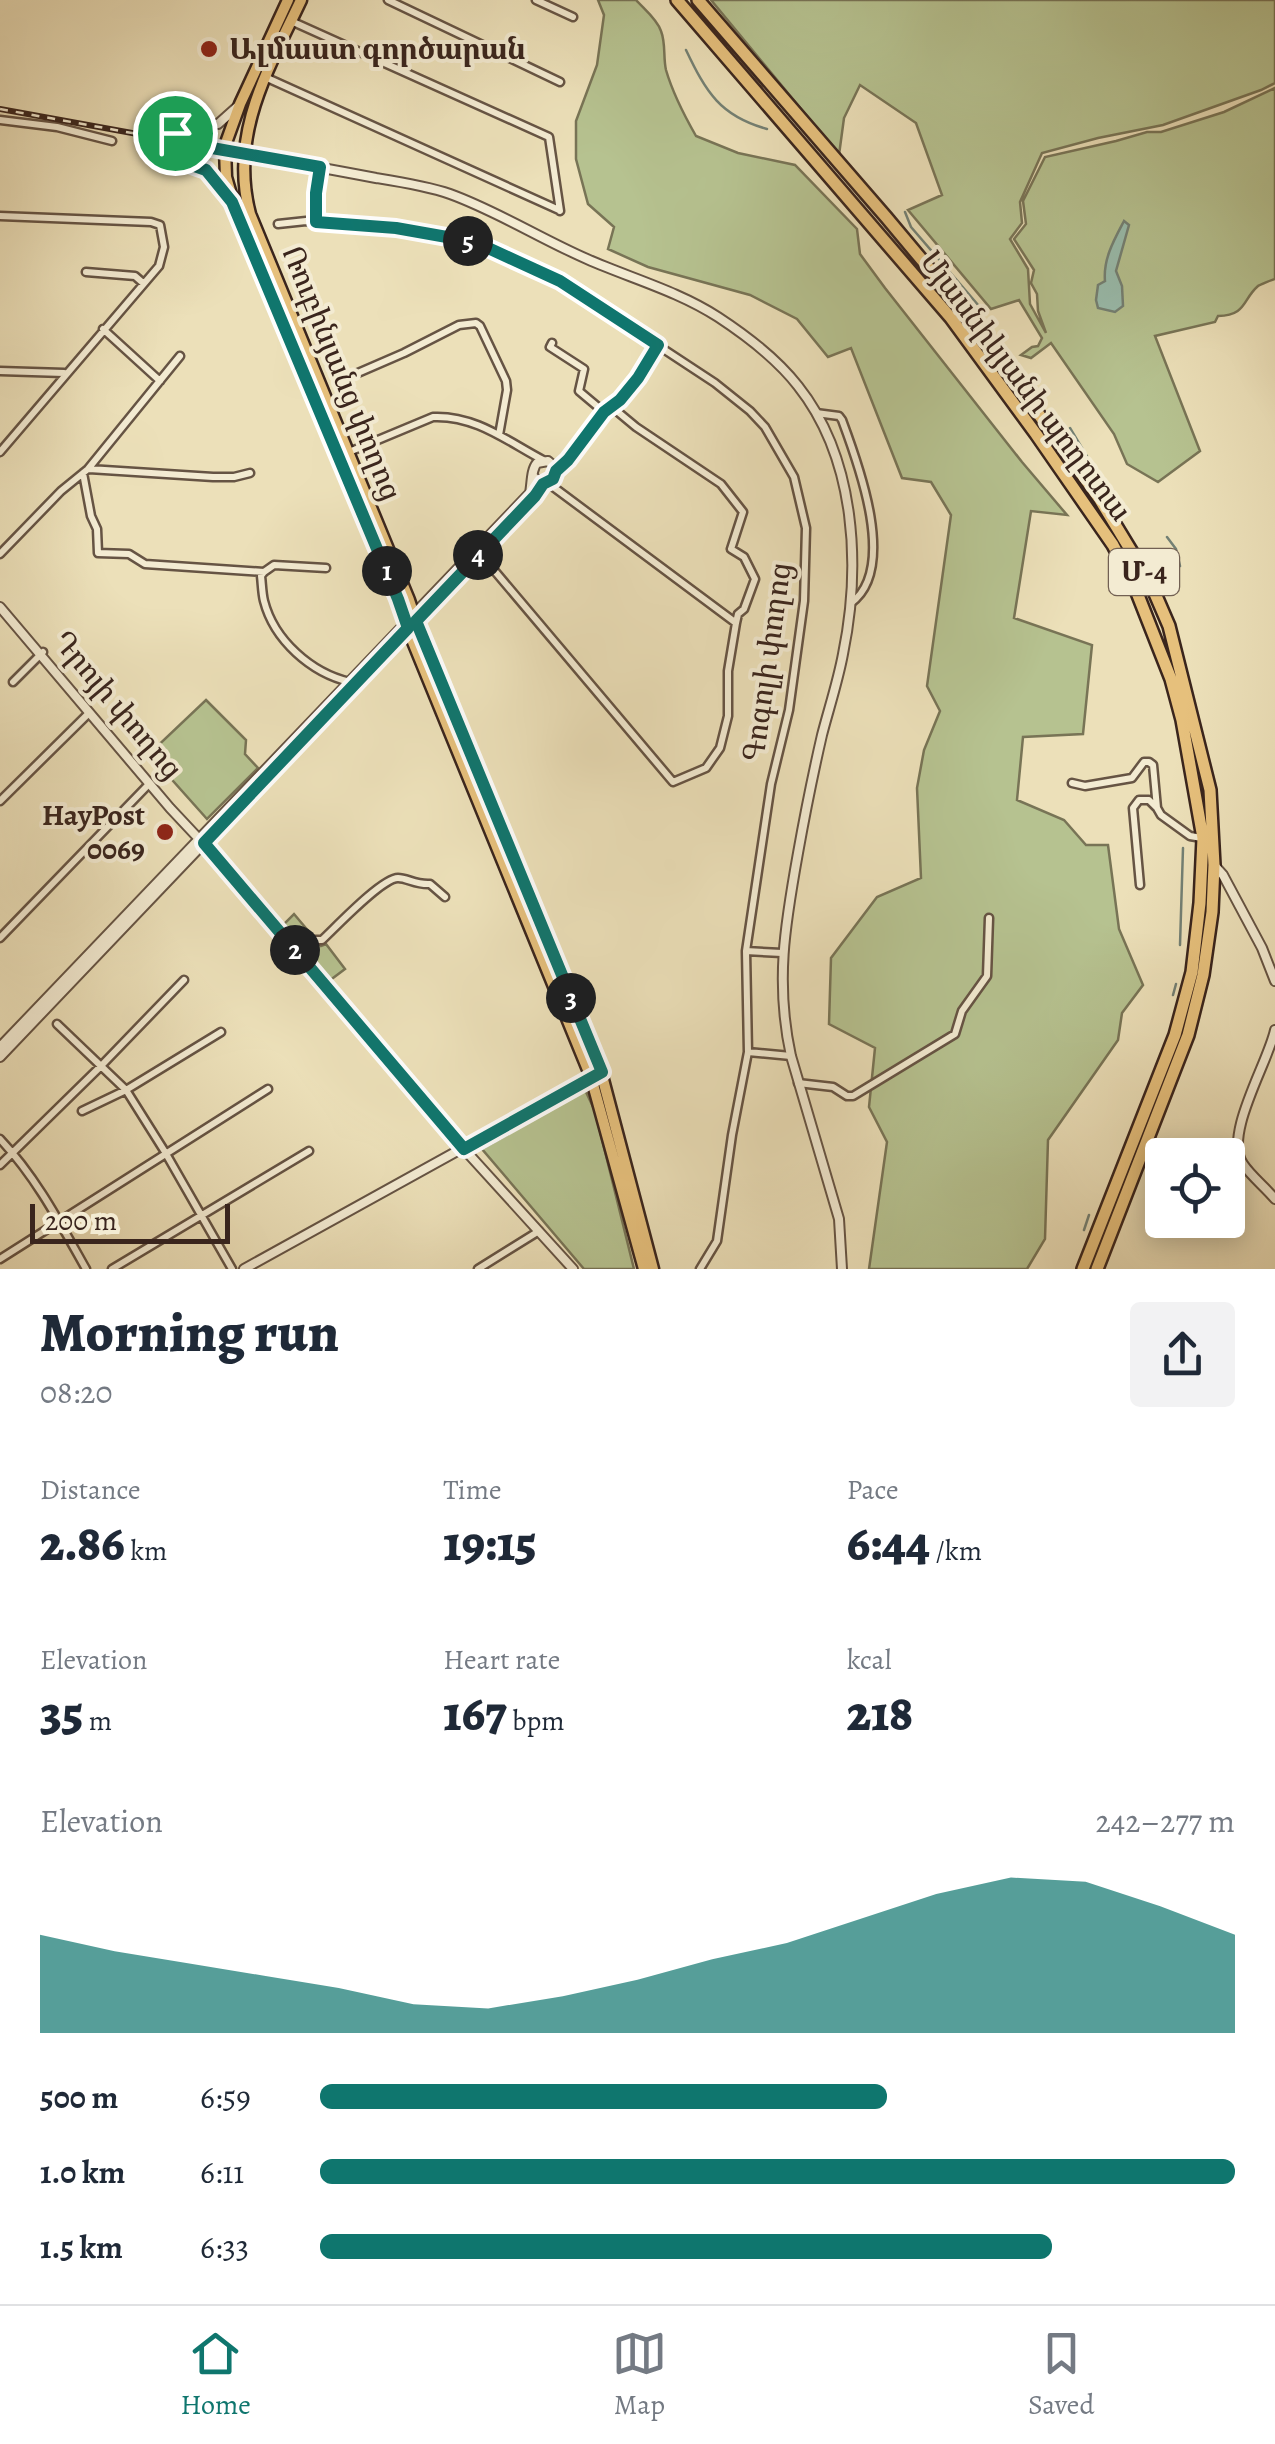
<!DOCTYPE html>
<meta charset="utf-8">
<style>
:root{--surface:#fff;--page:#f2f2f3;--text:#1f2937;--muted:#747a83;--line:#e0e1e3;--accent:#0f766e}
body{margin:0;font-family:Alegreya,"Noto Serif Armenian",serif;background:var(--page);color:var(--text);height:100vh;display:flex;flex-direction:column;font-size:38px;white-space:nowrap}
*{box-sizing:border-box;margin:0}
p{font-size:32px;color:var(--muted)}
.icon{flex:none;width:55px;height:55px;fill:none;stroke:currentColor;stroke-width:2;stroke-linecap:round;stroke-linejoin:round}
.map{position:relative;height:1269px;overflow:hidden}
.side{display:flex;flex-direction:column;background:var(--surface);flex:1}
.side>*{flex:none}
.controls{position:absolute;left:1145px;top:1138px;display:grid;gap:20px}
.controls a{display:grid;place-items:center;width:100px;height:100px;border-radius:10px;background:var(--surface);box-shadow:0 5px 25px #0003;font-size:50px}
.scale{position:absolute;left:30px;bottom:25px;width:200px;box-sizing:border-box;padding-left:10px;border:5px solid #3a251d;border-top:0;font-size:28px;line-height:35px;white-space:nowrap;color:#3a251d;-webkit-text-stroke:8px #f3ebd2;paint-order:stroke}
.pin{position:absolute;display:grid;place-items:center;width:85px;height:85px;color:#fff;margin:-42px;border:5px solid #fff;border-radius:50%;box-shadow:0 2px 10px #0007}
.km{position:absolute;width:50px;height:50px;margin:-25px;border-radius:50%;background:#222;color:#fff;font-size:28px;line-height:50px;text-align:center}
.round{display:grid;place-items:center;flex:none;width:105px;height:105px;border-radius:10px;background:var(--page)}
.summary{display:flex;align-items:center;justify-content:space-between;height:170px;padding:0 40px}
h1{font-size:55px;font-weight:800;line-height:75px}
.metrics{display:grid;grid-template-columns:repeat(3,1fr);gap:15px;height:170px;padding:10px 40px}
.metrics div{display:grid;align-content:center}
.metrics b{font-size:50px;font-weight:800}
.metrics small{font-size:28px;font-weight:400}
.metrics p{font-size:28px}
.chart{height:280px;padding:20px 40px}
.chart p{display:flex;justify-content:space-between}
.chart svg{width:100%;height:180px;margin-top:10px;fill:var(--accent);opacity:.7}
ul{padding:0 40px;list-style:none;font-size:32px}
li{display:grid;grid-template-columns:160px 120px 1fr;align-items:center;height:75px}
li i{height:25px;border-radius:12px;background:var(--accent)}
.dock{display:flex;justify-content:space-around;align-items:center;height:140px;border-top:2px solid var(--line);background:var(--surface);font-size:28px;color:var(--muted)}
.dock a{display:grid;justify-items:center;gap:5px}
.dock .active{color:var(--accent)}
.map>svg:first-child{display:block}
.green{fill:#b6c290;stroke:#787456;stroke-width:2.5}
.water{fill:#99bdae;stroke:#738074;stroke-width:2.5}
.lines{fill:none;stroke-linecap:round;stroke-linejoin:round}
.stream{stroke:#738074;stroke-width:2.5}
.minor-casing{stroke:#665444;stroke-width:11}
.tertiary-casing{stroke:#665444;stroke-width:12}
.primary-casing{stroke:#3a251d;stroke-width:15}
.trunk-casing{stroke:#3a251d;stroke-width:16}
.minor{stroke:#f3ebd2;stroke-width:6}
.tertiary{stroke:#f3ebd2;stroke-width:8}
.primary{stroke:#e6c07c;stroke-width:10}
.trunk{stroke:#e6c07c;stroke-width:11}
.rail-casing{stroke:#3a251d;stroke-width:6}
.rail{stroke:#f3ebd2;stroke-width:2.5;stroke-dasharray:8;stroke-linecap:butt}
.tertiary-bridge-casing{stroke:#665444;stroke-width:12;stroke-linecap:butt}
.tertiary-bridge{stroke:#f3ebd2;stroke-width:8}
.route-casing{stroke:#fff;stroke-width:20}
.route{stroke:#0f766e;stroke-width:12}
.poi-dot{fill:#8f2418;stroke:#f3ebd2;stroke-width:4}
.labels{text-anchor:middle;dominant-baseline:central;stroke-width:8;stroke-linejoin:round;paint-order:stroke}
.shield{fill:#f3ebd2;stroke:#726053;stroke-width:2.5}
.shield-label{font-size:28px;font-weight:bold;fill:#3a251d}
.poi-label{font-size:30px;font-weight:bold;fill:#3a251d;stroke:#f3ebd2;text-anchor:start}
.street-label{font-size:30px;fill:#3a251d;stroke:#f3ebd2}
</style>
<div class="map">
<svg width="1275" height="1269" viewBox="0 0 1275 1269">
<rect width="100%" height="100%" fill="#ece0b9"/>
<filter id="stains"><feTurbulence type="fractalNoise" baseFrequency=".002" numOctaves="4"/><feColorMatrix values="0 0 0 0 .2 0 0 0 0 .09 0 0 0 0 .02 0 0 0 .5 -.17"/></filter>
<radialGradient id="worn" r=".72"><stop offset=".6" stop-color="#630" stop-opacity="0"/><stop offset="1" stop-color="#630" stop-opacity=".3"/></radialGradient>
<path class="green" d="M598,0H636C644,9 657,19 661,31C666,44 663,57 666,70C673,94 684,115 696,136L738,153L795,165L857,229L860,254L885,288L1022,462L1067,515L1031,511L1014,618L1092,645L1083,734L1023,737L1017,800L1064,820L1086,845H1108L1119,929L1143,985L1122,1013L1118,1040L1048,1140L1045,1239L1027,1269H869L887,1142L869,1107L875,1048L829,1024L831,958L877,897L921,878L917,788L924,750L940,711L927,686L951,515L931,482L902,478L851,348L828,357L797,319L750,295L648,267L608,249L614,227L588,204L576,159V121L597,65L604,15Z
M711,0H1275V83L1261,90L1163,125L1098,138L1042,153L1020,202L1022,223L1010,239L1028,269L1030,304L1046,333L1038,311L1037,294L1031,283L1034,270L1014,239L1026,224L1023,201L1045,157L1116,141L1147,132H1161L1224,112L1275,88V279C1274,279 1259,285 1258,286C1242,300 1247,315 1218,316L1215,322L1155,336L1200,451L1158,482L1127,464L1114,434L1051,343L1031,358L1021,355L1032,347L1038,346L1042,338L1019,300L991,309L908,210L942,195L916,123L860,85L844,118L839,155Z
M206,700L246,740L245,754L258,768L207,819L149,754Z
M294,914L321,946L326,944L345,969L329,981L282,926Z
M585,1090L595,1111L634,1269H584L482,1149Z"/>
<path class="water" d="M1124,221L1129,225L1116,271L1122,286L1123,306L1115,312L1098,308L1096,300L1098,285L1105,281C1103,259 1114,240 1124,221Z"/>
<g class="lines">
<path class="stream" d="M686,50C706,92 720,116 767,129
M905,212L911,227L985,313
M1070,428L1107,490L1125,510
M1167,537L1176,549L1180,566
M1180,945L1183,848
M1173,995L1176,984
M1084,1230L1089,1215"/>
<g class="minor-casing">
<path id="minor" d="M388,0L560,82
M536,0L573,17
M291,21L549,137L560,211
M265,77L559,210
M0,120L57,127L112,141
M0,216L151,222L160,225L164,247L159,266L0,452
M316,222V193L320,167
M278,224L306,221L396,228L475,242L560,281L715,383L750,411L765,427L794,477L806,528L804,601L789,710L771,784L746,951L748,1052L732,1135L717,1241L700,1269
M86,272L135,276L143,283
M103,329L160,381
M552,343L550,347L584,369L579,391L604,412
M0,371L64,373
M344,379L404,353L459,325L476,323L480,326L506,381L507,390L499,435
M816,413L839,416L842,420C858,463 898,569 851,603
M349,452L433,417C475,415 507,441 543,460
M89,469L213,477H234L250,473
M83,473L91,516L97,529L98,553L129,554L145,564L264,572L274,565L326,568
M548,483L736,623
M477,550L673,782L706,768L720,748L728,716V671L736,623L738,614L744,609L755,579L744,557L731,549L743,512L721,484L636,427L612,407
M0,554L61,491L88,469L180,356
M264,572L261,576C262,584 262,593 264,601C274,640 311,673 350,682
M13,682L43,652
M1072,783L1085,786L1132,778L1144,762H1149L1153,765L1157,808L1161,815L1190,836L1202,838
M0,801L88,714
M1140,885L1133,808L1139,800H1149L1156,807
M0,938L149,784
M294,949L304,940H322C336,927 382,878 398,878C407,878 416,885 430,884L445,897
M746,951L782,953
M57,1024L126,1090L165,1152L232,1269
M748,1052L791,1056
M798,1083L833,1087L847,1096H853L955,1034L962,1011L987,976L989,918
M82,1111L126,1090L221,1032
M0,1139C36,1177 60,1223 86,1269
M0,1165L101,1066L184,980
M0,1259L268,1089
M112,1269L309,1151
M478,1269L539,1231"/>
</g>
<g class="tertiary-casing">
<path id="tertiary" d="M175,133L190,132L211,148
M175,152L190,155L211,148
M265,158C302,164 339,171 376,178C401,182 427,186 450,194C497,211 541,239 587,259C630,278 678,291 718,317C747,336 777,359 798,386C856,459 861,566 843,654C838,681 829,708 822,735C813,774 805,814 798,853C785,925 775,983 791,1056L839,1219L842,1269
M233,201L206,170L186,163L176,155L174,141L180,126L188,124H218L237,107
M556,471L568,460L604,412L620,400L638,379L658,345
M0,607L170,808L231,873L464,1149L573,1269
M1215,866L1223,875L1262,948L1275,981
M1275,1030C1268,1063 1223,1135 1243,1164C1251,1176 1265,1187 1275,1199
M0,1047L530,493C532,483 531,470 537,463L548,461L555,467V477L548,483L539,482L534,477
M0,1057L535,496L543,483
M244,1269L593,1076"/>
</g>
<g class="primary-casing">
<path id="primary" d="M288,0L240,104L227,140L225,149L226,177L233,201L399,599L411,637L591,1077L644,1269
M301,0C268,70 229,134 250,214L409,600L421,636L601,1072L653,1269"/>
</g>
<g class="trunk-casing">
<path id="trunk" d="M677,0L951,318L1036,434L1113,545L1134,585L1171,679L1182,720L1203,838L1200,903L1192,972L1175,1035L1083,1269
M698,0L886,217L963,309L1099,498L1150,582L1169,626L1210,790L1214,865L1212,912L1203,975L1188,1035L1097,1269"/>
</g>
<use href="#minor" class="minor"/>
<use href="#tertiary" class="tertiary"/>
<use href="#primary" class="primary"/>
<use href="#trunk" class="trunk"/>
<g class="rail-casing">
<path id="rail" d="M0,109L154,137"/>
</g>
<use href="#rail" class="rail"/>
<g class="tertiary-bridge-casing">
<path id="tertiary-bridge" d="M211,148L265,158"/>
</g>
<use href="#tertiary-bridge" class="tertiary-bridge"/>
</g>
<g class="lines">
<g class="route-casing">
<path id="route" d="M190,132L212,148L320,167L316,193V222L396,228L475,242L560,281L658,345L638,378L620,400L604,412L568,460L556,471L553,479L543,484L535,496L416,621L602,1072L464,1149L204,843L408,628L398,599L232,202L206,170L186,163L174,152L175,133Z"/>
</g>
<use href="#route" class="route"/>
</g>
<g class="poi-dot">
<circle cx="209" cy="49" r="10"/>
<circle cx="165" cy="832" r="10"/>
</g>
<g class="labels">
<rect class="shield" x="1109" y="549" width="70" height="46" rx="8"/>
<g class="shield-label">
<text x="1144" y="572">Մ-4</text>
</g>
<g class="poi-label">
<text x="229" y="49">Ալմաստ գործարան</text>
<text x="145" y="815" text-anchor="end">HayPost<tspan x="145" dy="34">0069</tspan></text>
</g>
<g class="street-label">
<text transform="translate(342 373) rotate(68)">Ռուբինյանց փողոց</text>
<text transform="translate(1026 386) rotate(53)">Մյասնիկյանի պողոտա</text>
<text transform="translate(767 662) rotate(-82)">Գոգոլի փողոց</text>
<text transform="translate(118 705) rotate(50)">Դրոյի փողոց</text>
</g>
</g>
<rect width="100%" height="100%" filter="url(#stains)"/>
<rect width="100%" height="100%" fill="url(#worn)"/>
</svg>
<div class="controls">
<a><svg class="icon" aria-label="locate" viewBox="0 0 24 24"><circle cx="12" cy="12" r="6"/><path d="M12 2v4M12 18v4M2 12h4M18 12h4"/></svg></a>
</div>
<div class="scale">200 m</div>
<div class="pin" style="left:175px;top:133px;background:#1e9e55"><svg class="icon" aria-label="arrive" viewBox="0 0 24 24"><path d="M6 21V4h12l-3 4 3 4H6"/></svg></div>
<b class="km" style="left:387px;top:571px">1</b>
<b class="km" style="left:295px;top:950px">2</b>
<b class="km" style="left:571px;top:998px">3</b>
<b class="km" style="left:478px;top:555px">4</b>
<b class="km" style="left:468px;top:241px">5</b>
</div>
<section class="side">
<div class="summary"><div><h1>Morning run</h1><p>08:20</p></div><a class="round"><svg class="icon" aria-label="share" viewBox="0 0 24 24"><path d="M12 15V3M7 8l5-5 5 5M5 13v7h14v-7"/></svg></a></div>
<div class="metrics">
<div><p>Distance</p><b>2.86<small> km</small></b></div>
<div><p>Time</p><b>19:15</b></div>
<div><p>Pace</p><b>6:44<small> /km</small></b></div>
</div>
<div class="metrics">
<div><p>Elevation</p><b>35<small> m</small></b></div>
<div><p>Heart rate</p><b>167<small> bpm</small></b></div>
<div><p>kcal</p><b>218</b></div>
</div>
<div class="chart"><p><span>Elevation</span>242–277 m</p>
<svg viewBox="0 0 160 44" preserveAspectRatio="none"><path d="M0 44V20L10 24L20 27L30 30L40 33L50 37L60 38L70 35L80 31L90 26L100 22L110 16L120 10L130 6L140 7L150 13L160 20V44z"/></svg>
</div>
<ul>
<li><b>500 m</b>6:59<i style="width:62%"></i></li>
<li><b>1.0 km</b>6:11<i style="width:100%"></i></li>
<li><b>1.5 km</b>6:33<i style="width:80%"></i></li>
</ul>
</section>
<nav class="dock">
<a class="active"><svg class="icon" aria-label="home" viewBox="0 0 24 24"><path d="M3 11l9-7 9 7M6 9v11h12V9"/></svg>Home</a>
<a><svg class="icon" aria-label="map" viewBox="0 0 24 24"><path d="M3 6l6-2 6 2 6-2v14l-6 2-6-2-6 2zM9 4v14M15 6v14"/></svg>Map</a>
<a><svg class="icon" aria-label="saved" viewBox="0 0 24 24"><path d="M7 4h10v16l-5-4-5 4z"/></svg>Saved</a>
</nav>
